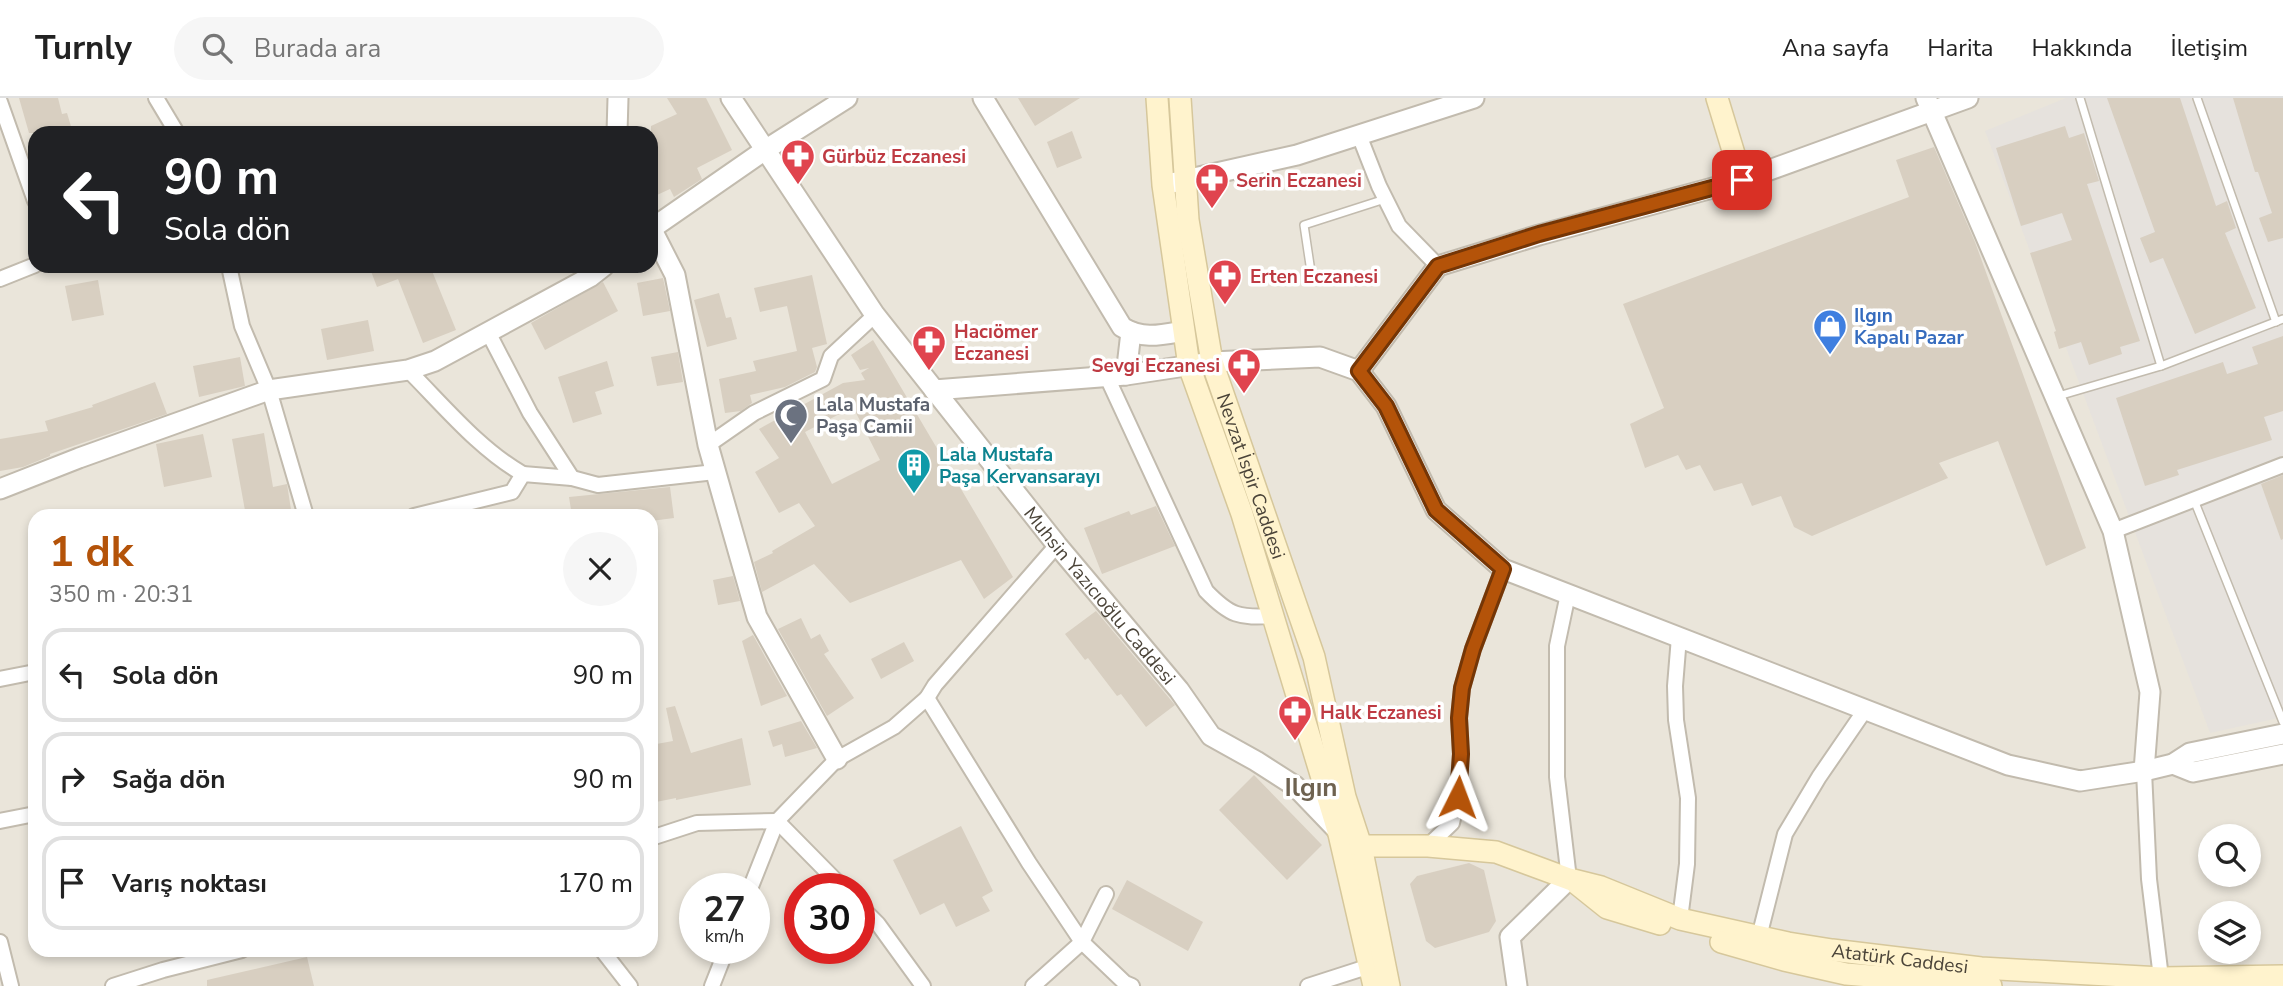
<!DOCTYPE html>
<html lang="tr">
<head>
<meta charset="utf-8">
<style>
  :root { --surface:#fff; --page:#f6f6f6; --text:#222; --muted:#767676; --line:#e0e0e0; --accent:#b45309 }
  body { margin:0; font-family:"Nunito Sans",sans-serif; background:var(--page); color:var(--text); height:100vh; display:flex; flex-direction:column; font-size:26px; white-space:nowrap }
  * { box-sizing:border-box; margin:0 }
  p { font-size:23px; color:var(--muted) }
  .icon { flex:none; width:38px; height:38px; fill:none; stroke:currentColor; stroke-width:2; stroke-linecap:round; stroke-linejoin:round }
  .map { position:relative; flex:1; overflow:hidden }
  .sheet { position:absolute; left:28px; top:411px; width:630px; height:448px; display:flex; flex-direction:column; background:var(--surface); border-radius:21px; box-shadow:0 4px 10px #0003 }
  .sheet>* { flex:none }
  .banner { position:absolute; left:28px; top:28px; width:630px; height:147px; border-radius:21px; box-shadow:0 4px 10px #0003; background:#202124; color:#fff; overflow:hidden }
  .tools { position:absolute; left:2198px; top:726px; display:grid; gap:14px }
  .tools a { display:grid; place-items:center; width:63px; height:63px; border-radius:50%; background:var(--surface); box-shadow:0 4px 10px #0003; font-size:35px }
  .speed { position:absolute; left:679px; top:775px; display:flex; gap:14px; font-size:35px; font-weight:700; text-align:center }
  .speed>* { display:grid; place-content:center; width:91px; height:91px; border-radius:50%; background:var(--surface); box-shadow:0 4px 10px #0003; line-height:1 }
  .speed small { font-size:18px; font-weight:400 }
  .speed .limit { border:10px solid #d22; background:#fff; color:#111 }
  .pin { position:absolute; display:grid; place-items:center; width:60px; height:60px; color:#fff; margin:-30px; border-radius:14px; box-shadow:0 4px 10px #0006 }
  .me { position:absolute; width:77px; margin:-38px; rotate:3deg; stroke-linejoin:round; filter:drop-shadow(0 0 5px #0008) }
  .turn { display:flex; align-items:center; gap:24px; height:147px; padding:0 21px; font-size:32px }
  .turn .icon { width:91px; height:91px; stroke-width:2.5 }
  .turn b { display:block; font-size:49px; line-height:60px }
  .round { display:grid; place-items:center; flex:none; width:74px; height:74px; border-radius:37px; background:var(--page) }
  .head { display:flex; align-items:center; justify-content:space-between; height:119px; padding:0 21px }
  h1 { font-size:42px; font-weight:700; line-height:52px; color:var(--accent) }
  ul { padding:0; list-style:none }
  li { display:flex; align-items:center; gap:21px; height:94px; margin:0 14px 10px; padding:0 7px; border:4px solid var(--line); border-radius:21px }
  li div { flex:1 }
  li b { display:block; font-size:26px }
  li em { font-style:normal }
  header { display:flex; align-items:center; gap:42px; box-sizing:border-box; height:98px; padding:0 35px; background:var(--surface); border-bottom:2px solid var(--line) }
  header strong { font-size:33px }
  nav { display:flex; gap:38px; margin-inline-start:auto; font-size:24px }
  .search { width:490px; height:63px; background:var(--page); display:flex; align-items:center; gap:18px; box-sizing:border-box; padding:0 24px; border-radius:38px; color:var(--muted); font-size:26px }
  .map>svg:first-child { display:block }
</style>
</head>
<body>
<header>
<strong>Turnly</strong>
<div class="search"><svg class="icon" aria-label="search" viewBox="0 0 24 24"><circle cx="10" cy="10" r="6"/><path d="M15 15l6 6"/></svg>Burada ara</div>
<nav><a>Ana sayfa</a><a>Harita</a><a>Hakkında</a><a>İletişim</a></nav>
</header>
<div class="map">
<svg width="2283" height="888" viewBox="0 0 2283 888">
  <rect width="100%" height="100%" fill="#f6f3ec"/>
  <path fill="#eae5da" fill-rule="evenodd" d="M0 0H2283V888H0ZM35 35H651V168H35ZM35 418H651V852H35ZM2210 738H2249V777H2210ZM695 791H754V850H695ZM800 791H859V850H800ZM2210 816H2249V854H2210Z"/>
  <polygon fill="#e6e2dd" points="2066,0 2283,0 2283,619 2210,635 1985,33"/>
  <g fill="#d8cfc1" fill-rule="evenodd">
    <polygon points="19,0 58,0 62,16 67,15 73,35 29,35"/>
    <polygon points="667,0 706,0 732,52 697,70 702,81 674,99 670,91 657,97 651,86 651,28 677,16"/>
    <polygon points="1018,0 1080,0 1035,28"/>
    <polygon points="2107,0 2180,0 2216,108 2227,103 2236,130 2225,135 2256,210 2195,236 2163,160 2150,165 2140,140 2155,134"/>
    <polygon points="2233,0 2283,0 2283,140 2268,144 2259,120 2272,115 2258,74 2255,74"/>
    <polygon points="2065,28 2069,40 2084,35 2099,83 2087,86 2140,243 2120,249 2122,256 2089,267 2081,244 2059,251 2054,234 2056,233 2030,155 2072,142 2062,115 2021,128 1996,50"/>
    <polygon points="1072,33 1082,60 1057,70 1047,44"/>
    <polygon points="1934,49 1975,144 2086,450 2046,468 1998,343 1939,365 1948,380 1812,438 1794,429 1781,398 1752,408 1742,385 1714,393 1700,367 1686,372 1678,357 1645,370 1630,326 1664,310 1623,206 1909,99 1896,62"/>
    <polygon points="369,168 430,168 456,232 423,245 398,181 377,189"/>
    <polygon points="812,177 827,246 812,250 817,269 815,274 785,289 750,297 752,305 741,313 725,315 719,281 756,273 753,263 797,253 787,208 760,214 754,190"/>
    <polygon points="663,180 670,213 643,218 637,185"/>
    <polygon points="98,182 104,217 72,223 65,188"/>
    <polygon points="603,184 618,213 545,252 531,225"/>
    <polygon points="719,195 726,220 731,219 737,241 707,249 694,202"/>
    <polygon points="368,222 374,253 327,262 321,231"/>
    <polygon points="2283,238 2283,313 2264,319 2272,342 2177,372 2179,377 2145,388 2116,300 2223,264 2227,276 2258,266 2252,249"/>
    <path d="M873 242 1013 479 984 501 961 462 850 505 814 466 762 494 754 464 773 455 772 453 815 428 799 405 779 415 755 374 779 360 759 331 843 285 865 282 861 275 869 270 860 272 851 257ZM853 309 880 362 832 386 805 334Z"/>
    <polygon points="678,254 683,284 657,288 651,259"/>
    <polygon points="240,259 245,288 199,299 193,268"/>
    <polygon points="607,263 614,288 595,294 602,316 573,325 558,279"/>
    <polygon points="155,284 167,316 50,356 50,358 23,369 0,373 0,341 48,333 45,323 93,309 92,307"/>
    <polygon points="264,335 273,389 287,386 292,418 246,418 232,341"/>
    <polygon points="203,336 212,379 164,389 156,346"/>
    <polygon points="2283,377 2283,441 2281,442 2261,386"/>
    <polygon points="670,389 674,420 651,423 651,418 572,418 569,399"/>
    <polygon points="1156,408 1175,448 1102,476 1084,430 1129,413 1131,417"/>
    <polygon points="733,478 740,503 718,507 713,482"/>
    <polygon points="1096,513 1175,607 1146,629 1121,596 1117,598 1088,560 1085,562 1065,536"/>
    <polygon points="801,520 811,541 820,536 829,553 824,556 854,600 827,618 778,531"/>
    <polygon points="753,537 787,598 761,608 742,543"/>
    <polygon points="904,544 914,563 881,581 871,561"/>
    <polygon points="675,608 691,655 742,640 751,687 676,702 676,700 651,705 651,647 673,643 666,610"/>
    <polygon points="801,623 817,650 785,659 782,646 773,649 768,633"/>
    <polygon points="1254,677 1322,747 1287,782 1219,712"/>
    <polygon points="961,728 993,793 982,799 990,813 956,829 944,805 920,817 893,762"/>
    <polygon points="1469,765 1484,772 1496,823 1489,834 1435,850 1426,843 1410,786 1417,778"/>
    <polygon points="1127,782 1203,824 1188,853 1112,811"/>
    <polygon points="307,859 314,888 207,888 207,882"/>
  </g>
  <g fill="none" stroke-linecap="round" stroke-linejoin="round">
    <g stroke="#c2bbae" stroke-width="10">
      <g id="service">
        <polyline points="2080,0 2161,268"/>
        <polyline points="2197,0 2276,224"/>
        <polyline points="1310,167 1304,127 1385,101"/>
        <polyline points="2055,299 2161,268 2283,221"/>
        <polyline points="2194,402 2283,624"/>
      </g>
    </g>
    <g stroke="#c2bbae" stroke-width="18">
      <g id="minor">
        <polyline points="156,0 177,35"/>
        <polyline points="0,4 35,103"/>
        <polyline points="1359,37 1379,88 1399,128 1438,168"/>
        <polyline points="229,168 242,228 269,292 306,418"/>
        <polyline points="0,181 35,167"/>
        <polyline points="488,234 530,315 572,380"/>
        <path d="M408 272C443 307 480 352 523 376"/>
        <path d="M1107 279 1206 493C1230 518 1239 520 1273 518"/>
        <polyline points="708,347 754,315 823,281 831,258 875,217"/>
        <polyline points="414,418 512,394 523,376 572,380 598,387 715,374"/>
        <polyline points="2113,433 2283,367"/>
        <polyline points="1568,496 1557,548 1557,679 1569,781"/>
        <polyline points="1679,539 1675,588 1676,622 1688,700 1687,766 1680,821"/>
        <polyline points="0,581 35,574"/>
        <polyline points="927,600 1029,765 1082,844 1125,885 1132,888"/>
        <polyline points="2144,673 2149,781 2162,888"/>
        <polyline points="0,723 35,716"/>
        <polyline points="651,740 697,725 777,723 844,791"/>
        <polyline points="1428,748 1452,725 1458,699 1461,656 1459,620 1462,590 1473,551 1503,471"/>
        <polyline points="750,791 777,723 837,661 894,629 927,600 935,587 1057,447"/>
        <polyline points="859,807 878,826 923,888"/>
        <polyline points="1759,839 1785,736 1819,679 1865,612"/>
        <polyline points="0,844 11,888"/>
        <polyline points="602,852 630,888"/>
        <polyline points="113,888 163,872 242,852"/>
        <polyline points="712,888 727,850"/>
        <polyline points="1033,888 1082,844 1106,796"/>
        <polyline points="1308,888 1370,868"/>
      </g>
    </g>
    <g stroke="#c2bbae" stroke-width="23">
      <g id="tertiary">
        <path id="s1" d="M731 0 875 217 1057 447 1179 592 1211 638 1256 663 1295 688 1342 737"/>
        <path d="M983 0 1122 229C1143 242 1161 237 1184 233"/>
        <polyline points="1926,0 2113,433 2150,594 2144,673"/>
        <polyline points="617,35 618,0"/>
        <polyline points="1163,87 1297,57 1474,0"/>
        <polyline points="651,130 675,177 708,347 757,519 837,661"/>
        <polyline points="651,131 765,52 847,0"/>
        <polyline points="1359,273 1438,168 1539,137 1742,82 1968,0"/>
        <polyline points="1126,277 1131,234"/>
        <polyline points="934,292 1126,277 1212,264 1320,259 1359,273 1386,308 1436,412 1503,471 2008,667 2080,683 2144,673 2173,666 2190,655 2283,636"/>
        <polyline points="0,391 79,360 269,292 408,272 435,263 590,179 604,168"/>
        <polyline points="2173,666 2193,674 2283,656"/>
        <polyline points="1517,888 1510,839 1569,781"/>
      </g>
    </g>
    <g stroke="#d6c79b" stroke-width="24">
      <g id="secondary">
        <polyline points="1157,0 1163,87 1189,268 1242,416 1339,736 1374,888"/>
        <path id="s2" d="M1180 0 1188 122 1212 264 1314 559 1345 699 1361 748 1389 888"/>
        <polyline points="1717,0 1742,82"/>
        <path id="s3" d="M1361 748H1428L1496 754 1569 781 1601 789 1680 821 1788 845 1832 852 1981 870 2161 880 2283 878"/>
        <polyline points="1577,786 1607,810 1660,826"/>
        <polyline points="1721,844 1784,862 1846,876 1991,888"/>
      </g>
    </g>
    <use href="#service" stroke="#fff" stroke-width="7"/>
    <use href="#minor" stroke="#fff" stroke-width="14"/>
    <use href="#tertiary" stroke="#fff" stroke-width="19"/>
    <use href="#secondary" stroke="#fff3cd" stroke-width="21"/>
  </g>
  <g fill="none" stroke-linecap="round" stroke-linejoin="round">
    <g stroke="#753606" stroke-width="18">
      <polyline id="route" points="1458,699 1461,656 1459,620 1462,590 1473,551 1503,471 1436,412 1386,308 1359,273 1438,168 1539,136 1742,82"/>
    </g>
    <use href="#route" stroke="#b45309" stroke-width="12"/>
  </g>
  <defs>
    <g id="pharmacy-pin" transform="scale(1.75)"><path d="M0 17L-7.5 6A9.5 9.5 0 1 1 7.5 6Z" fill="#e0444e" stroke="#fff"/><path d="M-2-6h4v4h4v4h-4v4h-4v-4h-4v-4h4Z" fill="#fff"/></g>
    <g id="shop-pin" transform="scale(1.75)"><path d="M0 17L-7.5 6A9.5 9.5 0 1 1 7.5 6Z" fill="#3f7fe0" stroke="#fff"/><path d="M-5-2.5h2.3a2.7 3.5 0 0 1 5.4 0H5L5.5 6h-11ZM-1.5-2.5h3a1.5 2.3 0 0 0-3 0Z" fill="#fff"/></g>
    <g id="mosque-pin" transform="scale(1.75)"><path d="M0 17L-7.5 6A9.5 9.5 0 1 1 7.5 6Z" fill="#6b7280" stroke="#fff"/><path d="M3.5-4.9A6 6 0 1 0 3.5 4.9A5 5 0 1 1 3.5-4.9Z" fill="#fff"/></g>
    <g id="building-pin" transform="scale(1.75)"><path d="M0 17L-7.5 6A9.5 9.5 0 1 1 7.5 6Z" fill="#0f9aa8" stroke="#fff"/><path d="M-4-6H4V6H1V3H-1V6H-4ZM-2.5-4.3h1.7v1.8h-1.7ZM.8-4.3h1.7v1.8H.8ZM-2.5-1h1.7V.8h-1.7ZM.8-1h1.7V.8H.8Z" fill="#fff"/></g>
  </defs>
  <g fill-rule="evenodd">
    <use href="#pharmacy-pin" x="798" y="58"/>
    <use href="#pharmacy-pin" x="1212" y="82"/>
    <use href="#pharmacy-pin" x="1225" y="178"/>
    <use href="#shop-pin" x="1830" y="228"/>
    <use href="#pharmacy-pin" x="929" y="244"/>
    <use href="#pharmacy-pin" x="1244" y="267"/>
    <use href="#mosque-pin" x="791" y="317"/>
    <use href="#building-pin" x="914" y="367"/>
    <use href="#pharmacy-pin" x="1295" y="614"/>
  </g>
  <g text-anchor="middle" stroke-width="7" stroke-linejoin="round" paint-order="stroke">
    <g font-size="19" font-weight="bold" fill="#be3a42" stroke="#fff" text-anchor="start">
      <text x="822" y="65">Gürbüz Eczanesi</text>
      <text x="1236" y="89">Serin Eczanesi</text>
      <text x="1250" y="185">Erten Eczanesi</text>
      <text x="954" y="240">Hacıömer<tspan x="954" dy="22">Eczanesi</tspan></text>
      <text x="1220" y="274" text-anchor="end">Sevgi Eczanesi</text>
      <text x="1320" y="621">Halk Eczanesi</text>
    </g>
    <g font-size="19" font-weight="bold" fill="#366cbe" stroke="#fff" text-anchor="start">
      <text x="1854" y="224">Ilgın<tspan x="1854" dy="22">Kapalı Pazar</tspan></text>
    </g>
    <g font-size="19" font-weight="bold" fill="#5b616d" stroke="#fff" text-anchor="start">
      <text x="816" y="313">Lala Mustafa<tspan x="816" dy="22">Paşa Camii</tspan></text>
    </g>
    <g font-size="19" font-weight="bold" fill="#0d838f" stroke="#fff" text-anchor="start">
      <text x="939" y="363">Lala Mustafa<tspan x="939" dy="22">Paşa Kervansarayı</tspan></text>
    </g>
    <g font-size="19" fill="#4b4439" stroke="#fff">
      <text dy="7" stroke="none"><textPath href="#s2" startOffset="387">Nevzat İspir Caddesi</textPath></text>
      <text dy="7" stroke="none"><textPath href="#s1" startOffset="620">Muhsin Yazıcıoğlu Caddesi</textPath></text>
      <text dy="7" stroke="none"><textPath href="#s3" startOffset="555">Atatürk Caddesi</textPath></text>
    </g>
    <g font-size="26" font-weight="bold" fill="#6e6250" stroke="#fff">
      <text x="1311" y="698">Ilgın</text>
    </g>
  </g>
</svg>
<div class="tools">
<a><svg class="icon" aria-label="search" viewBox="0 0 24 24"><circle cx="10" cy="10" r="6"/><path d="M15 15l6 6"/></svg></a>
<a><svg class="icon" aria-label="layers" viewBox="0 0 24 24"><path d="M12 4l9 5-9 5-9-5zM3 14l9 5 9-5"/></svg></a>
</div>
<div class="speed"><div>27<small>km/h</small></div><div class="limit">30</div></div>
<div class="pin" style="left:1742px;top:82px;background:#d93025"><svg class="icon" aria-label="arrive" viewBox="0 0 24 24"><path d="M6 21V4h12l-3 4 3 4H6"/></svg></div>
<svg class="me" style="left:1458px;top:699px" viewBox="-20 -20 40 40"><path d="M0-17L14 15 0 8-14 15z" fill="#b45309" stroke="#fff" stroke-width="4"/></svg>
<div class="banner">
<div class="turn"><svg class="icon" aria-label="left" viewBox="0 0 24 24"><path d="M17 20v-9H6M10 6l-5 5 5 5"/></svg><div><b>90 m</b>Sola dön</div></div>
</div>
<section class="sheet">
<div class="head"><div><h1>1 dk</h1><p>350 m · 20:31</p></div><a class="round"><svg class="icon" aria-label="close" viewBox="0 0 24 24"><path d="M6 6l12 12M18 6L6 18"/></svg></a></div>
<ul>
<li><svg class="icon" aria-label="left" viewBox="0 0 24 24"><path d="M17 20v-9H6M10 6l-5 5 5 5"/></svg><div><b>Sola dön</b></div><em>90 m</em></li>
<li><svg class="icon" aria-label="right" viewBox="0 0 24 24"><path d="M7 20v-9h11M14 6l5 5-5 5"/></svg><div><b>Sağa dön</b></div><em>90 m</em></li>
<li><svg class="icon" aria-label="arrive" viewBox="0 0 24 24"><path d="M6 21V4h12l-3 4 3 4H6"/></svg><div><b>Varış noktası</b></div><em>170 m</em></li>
</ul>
</section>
</div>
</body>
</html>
